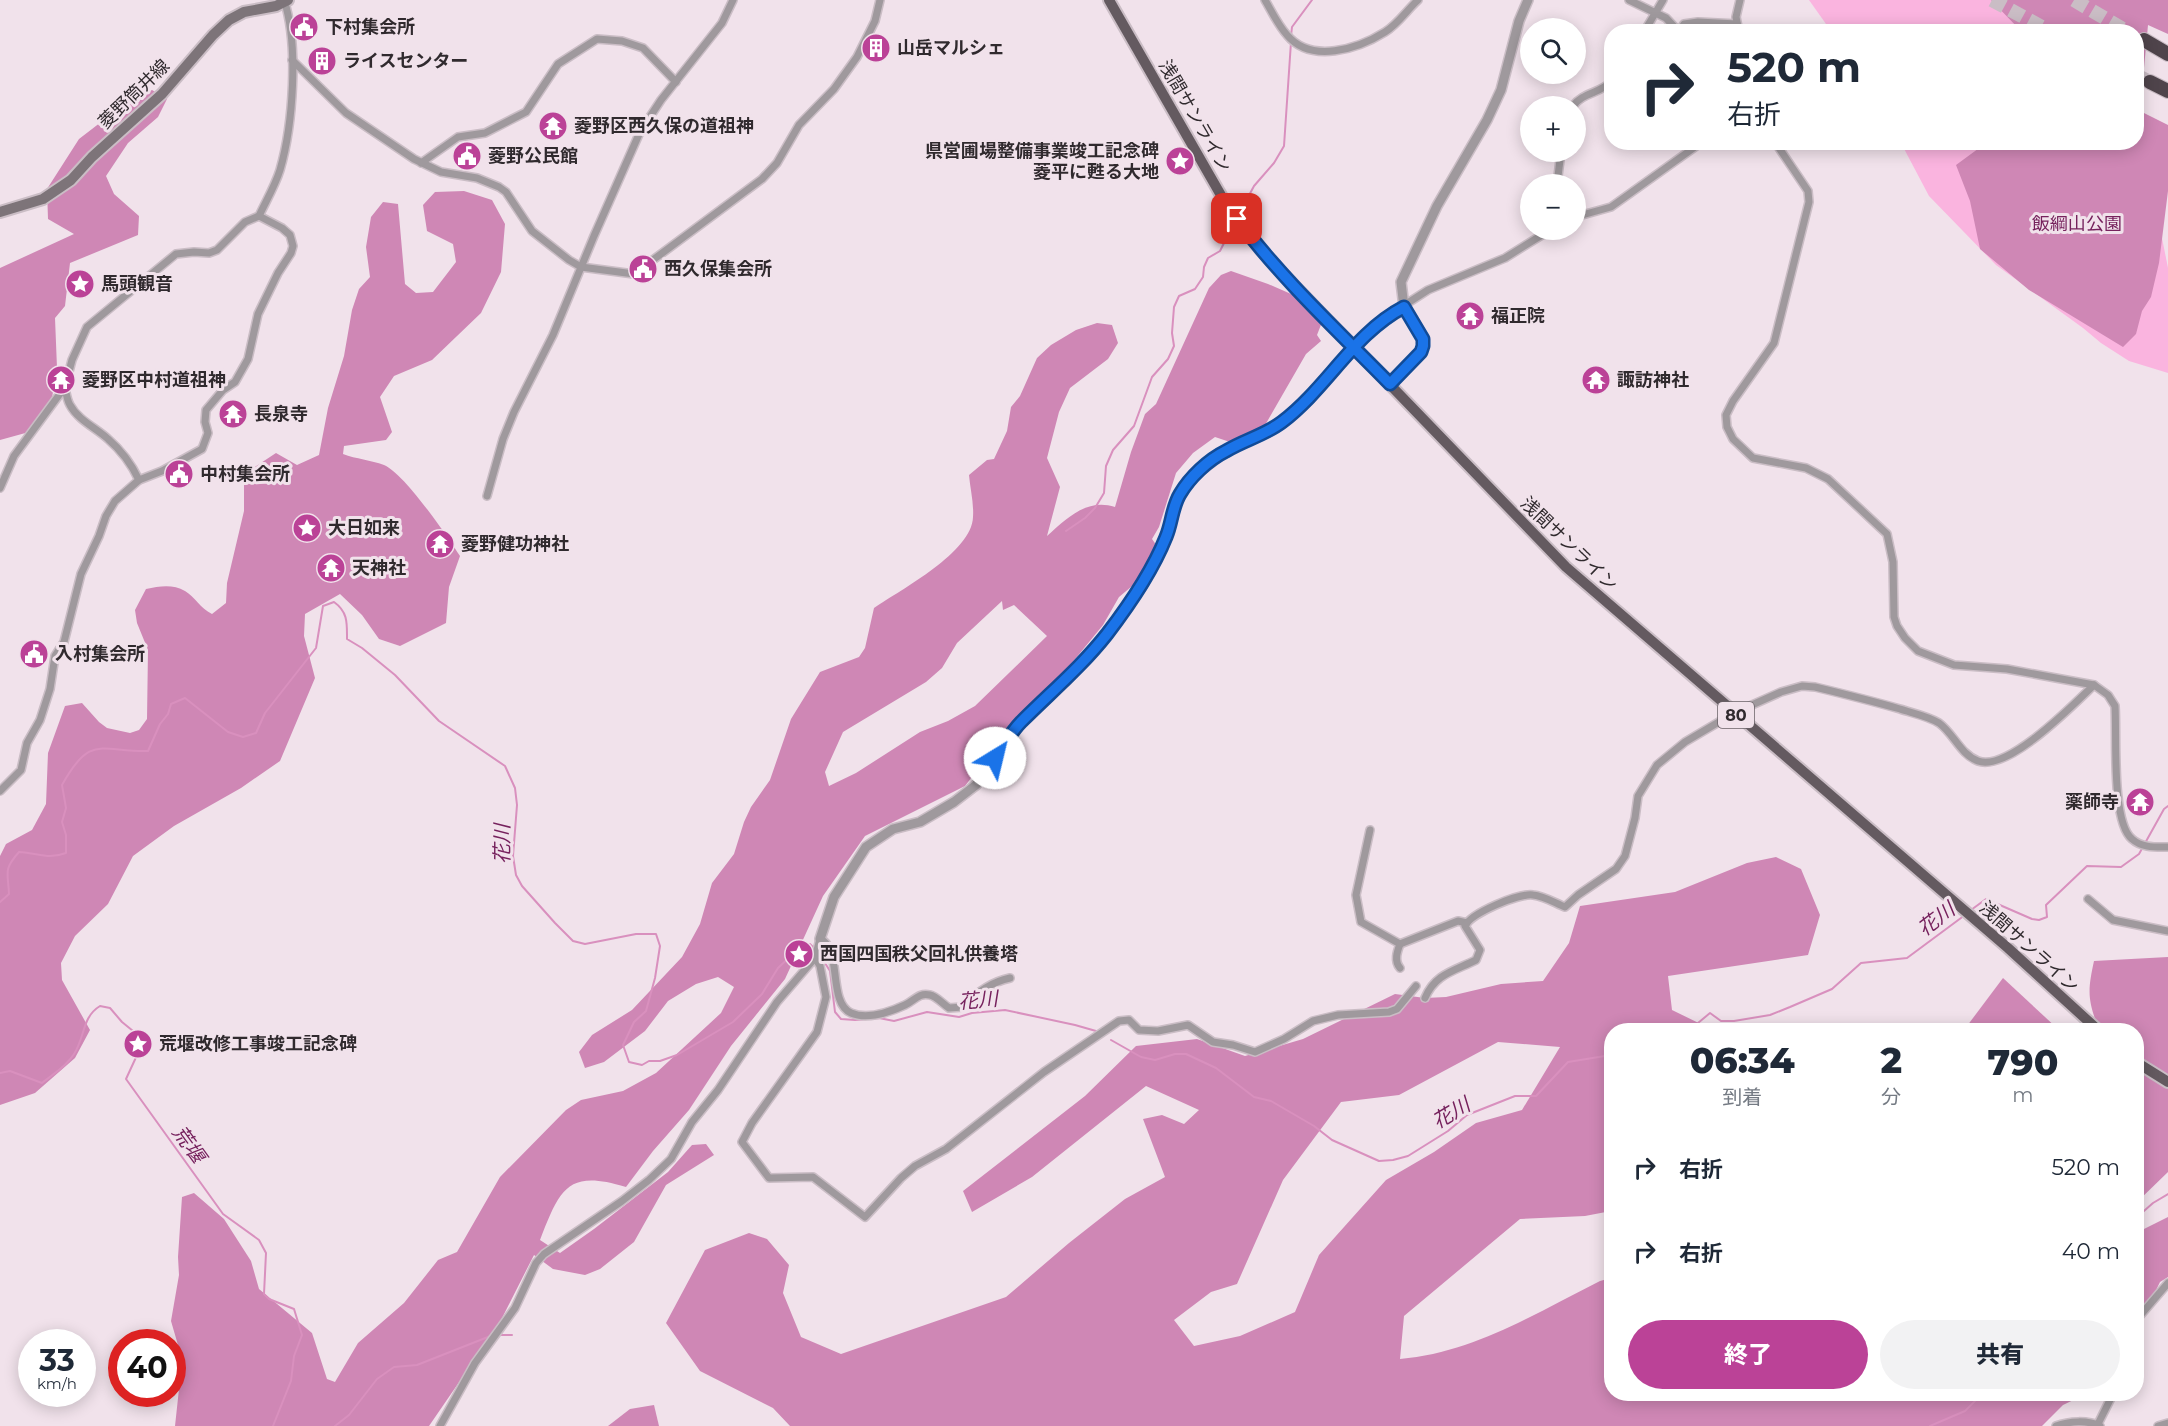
<!DOCTYPE html>
<html lang="ja">
<head>
<meta charset="utf-8">
<style>
  :root { --surface:#fff; --page:#f2f2f3; --text:#1f2937; --muted:#747a83; --accent:#bb4297 }
  body { margin:0; font-family:Montserrat,"Noto Sans JP",sans-serif; background:var(--page); color:var(--text); height:100vh; display:flex; flex-direction:column; font-size:22px; white-space:nowrap }
  * { box-sizing:border-box; margin:0 }
  p { font-size:20px; color:var(--muted) }
  .icon { flex:none; width:33px; height:33px; fill:none; stroke:currentColor; stroke-width:2; stroke-linecap:round; stroke-linejoin:round }
  .map { position:relative; flex:1; overflow:hidden }
  .drawer { position:absolute; left:1604px; top:1023px; width:540px; height:378px; display:flex; flex-direction:column; background:var(--surface); border-radius:24px; box-shadow:0 3px 15px #0003 }
  .drawer>* { flex:none }
  .hud { position:absolute; left:1604px; top:24px; width:540px; height:126px; border-radius:24px; box-shadow:0 3px 15px #0003; background:#fff; color:var(--text); overflow:hidden }
  .controls { position:absolute; left:1520px; top:18px; display:grid; gap:12px }
  .controls a { display:grid; place-items:center; width:66px; height:66px; border-radius:50%; background:var(--surface); box-shadow:0 3px 15px #0003; font-size:30px }
  .speed { position:absolute; left:18px; top:1329px; display:flex; gap:12px; font-size:30px; font-weight:700; text-align:center }
  .speed>* { display:grid; place-content:center; width:78px; height:78px; border-radius:50%; background:var(--surface); box-shadow:0 3px 15px #0003; line-height:1 }
  .speed small { font-size:15px; font-weight:400 }
  .speed .limit { border:9px solid #d22; background:#fff; color:#111 }
  .pin { position:absolute; display:grid; place-items:center; width:51px; height:51px; color:#fff; margin:-26px; border-radius:12px; box-shadow:0 3px 9px #0006 }
  .me { position:absolute; width:66px; margin:-33px; rotate:36deg; stroke-linejoin:round; filter:drop-shadow(0 0 4px #0008) }
  .turn { display:flex; align-items:center; gap:21px; height:126px; padding:0 24px; font-size:27px }
  .turn .icon { width:78px; height:78px; stroke-width:2.5 }
  .turn b { display:block; font-size:42px; line-height:51px }
  .eta { display:flex; justify-content:space-evenly; align-items:center; height:102px; text-align:center }
  .eta b { font-size:36px; font-weight:800; line-height:42px }
  .cta { display:flex; gap:12px; margin-top:auto; padding:12px 24px }
  .cta a { flex:1; height:69px; border-radius:36px; background:var(--accent); color:#fff; font-size:24px; font-weight:800; line-height:69px; text-align:center }
  .cta a+a { background:var(--page); color:var(--text) }
  ul { padding:0; list-style:none }
  li { display:flex; align-items:center; gap:18px; height:84px; padding:0 24px }
  li div { flex:1 }
  li b { display:block; font-size:22px }
  li em { font-style:normal }
  .map>svg:first-child { display:block }
</style>
</head>
<body>
<div class="map">
<svg width="2168" height="1426" viewBox="0 0 2168 1426">
  <rect width="100%" height="100%" fill="#f1e2eb"/>
  <g fill="#fab4df">
    <polygon points="1809,0 2107,0 2110,31 1831,31"/>
    <polygon points="2136,142 2159,223 2168,268 2168,373 2129,361 2101,343 2083,328 1996,265 1929,196 1901,143"/>
  </g>
  <g fill="#cf87b5" fill-rule="evenodd">
    <polygon points="1991,0 2168,0 2168,34 2148,25 2140,111 2168,125 2168,191 2159,263 2151,297 2142,311 2136,334 2123,347 2029,290 1980,249 1970,201 1956,165 1986,143 2136,142 2136,32 2021,31"/>
    <polygon points="152,90 167,99 158,117 128,143 106,176 114,194 139,216 138,235 70,263 65,306 55,318 57,368 50,410 29,432 0,440 0,268 74,234 48,219 47,189 79,139 118,109"/>
    <path d="M464 191 492 200 505 224 501 272 481 313 432 360 394 376 380 397 392 432 386 440 344 446 343 454C356 459 371 460 384 465 405 474 447 536 460 556L449 587 446 623 400 646 379 639 362 615 340 594 305 614 304 636 315 678 280 761 241 788 174 826 133 856 108 904 75 936 61 963 62 980 90 1030 75 1058 35 1093 0 1105V856L6 844 32 830 46 804 48 753 65 706 82 703 99 722 107 728 130 733 139 730 147 719 148 650 137 623 135 610 146 589C160 586 173 584 185 591 195 597 200 608 212 614L226 603 227 583 244 511V474L276 453 297 465 319 455 328 408 344 356 352 310 359 289 370 277 366 247 371 217 383 202 398 204 405 284 416 293 433 292 456 262 453 244 427 231 423 205 435 192Z"/>
    <path d="M1231 271 1268 284 1307 301 1324 317 1317 335 1321 341 1306 354 1264 427 1251 443 1239 445 1215 437 1193 453 1176 473 1159 527 1152 539 1159 549 1150 571 1119 597 1103 625 1062 675 997 744 965 786 865 836 823 896 785 979 731 1046 689 1110 653 1151 626 1187C567 1169 560 1189 540 1240L560 1253 594 1229 668 1172 692 1145 706 1144 714 1155 666 1185 634 1242 600 1269 585 1275 553 1269 534 1255 499 1324 429 1426H175L179 1389 180 1352 171 1321 179 1275 178 1257 182 1197 194 1193 224 1219 251 1261 259 1289 312 1333 327 1379 335 1382 358 1343 404 1303 438 1260 457 1252 500 1177 566 1110 581 1100 623 1091 656 1073 721 1013 734 987 718 977 696 984 668 1001 645 1031 604 1062 585 1068 579 1052 592 1035 632 1010 682 957 700 924 712 883 734 854 744 822 751 807 770 780 791 719 820 672 859 657 865 648 874 608C902 589 972 552 973 517 974 503 970 488 969 475L987 460 994 459 1007 431 1011 407 1020 396 1037 358 1051 345 1076 330 1097 323 1112 325 1118 343 1108 359 1070 388 1059 412 1047 458 1060 487 1047 536C1067 518 1087 498 1115 507L1131 452 1145 414 1156 404 1209 288 1221 275ZM1002 601 1003 610 1014 605 1047 636 975 706 948 721 920 732 856 773 829 786 825 772 843 732 926 682 942 668 957 643Z"/>
    <path d="M1776 857 1801 869 1820 915 1808 955 1668 976 1672 1010 1713 1030H1611V1211L1585 1216 1520 1219 1404 1316 1400 1359C1473 1353 1536 1313 1600 1281L1611 1278V1394H2086L2063 1405 2042 1426H790L773 1408 700 1371 666 1323 705 1250 749 1233 767 1239 789 1265 783 1293 801 1337 841 1354 1006 1297 1069 1243 1125 1199 1165 1177 1143 1119 1162 1115 1184 1124 1199 1110 1146 1086 1032 1177 972 1212 963 1191 1085 1096 1136 1046 1197 1039 1245 1056 1303 1039 1395 994 1425 998 1446 997 1501 984 1543 981 1569 943 1580 906 1675 892 1747 863ZM1498 1042 1560 1047 1522 1110 1476 1123 1434 1152 1386 1180 1319 1255 1295 1312 1240 1336 1194 1346 1174 1320 1211 1292 1237 1284 1283 1180 1341 1102 1399 1095Z"/>
    <path d="M2168 957V1172L2136 1203V1030H2099C2088 1000 2087 993 2094 961Z"/>
    <polygon points="2003,978 2059,1030 1964,1030"/>
    <polygon points="2168,1217 2168,1277 2160,1282 2136,1331 2136,1233"/>
    <polygon points="654,1405 659,1426 608,1426 630,1409"/>
  </g>
  <g fill="none" stroke-linecap="round" stroke-linejoin="round">
    <g stroke="#d990be" stroke-width="2">
      <polyline points="1291,36 1292,27 1312,0"/>
      <polyline points="1239,214 1254,186 1274,163 1284,146 1291,42"/>
      <polyline points="1066,531 1085,518 1095,508 1104,493 1106,466 1113,450 1134,426 1152,377 1168,359 1174,346 1172,333 1174,307 1179,296 1195,289 1203,277 1204,267 1208,258 1220,251 1235,221"/>
      <path d="M0 902 9 894C8 872 3 870 19 852 39 853 47 860 66 853V835L62 822 66 808 62 785C91 733 100 752 148 751L160 724 168 714 171 704 185 698 228 732 243 737 256 733 265 713 316 648 323 606 334 602C348 612 347 623 347 639L362 648 395 675 439 721 505 766 515 788 517 805 513 856 516 875 522 886 555 923 573 941 585 944 636 934H656L660 946 655 978 646 1011 634 1022 623 1045 629 1062 642 1065 649 1061H660L677 1055 733 1022 762 994 778 968 795 952 810 944 814 948"/>
      <polyline points="1971,910 1986,899 2032,919 2039,920 2047,917 2046,905 2087,866 2121,867 2139,854 2164,809 2168,806"/>
      <polyline points="818,952 830,971 835,1012 841,1019 855,1020 879,1018 894,1021 927,1012 959,1017 972,1013 1005,1010 1075,1025 1096,1031"/>
      <polyline points="1679,1030 1692,1028 1710,1013 1721,1021 1734,1021 1770,1015 1790,1007 1832,989 1861,963 1907,958 1965,915"/>
      <polyline points="1111,1040 1141,1057 1155,1060 1175,1054 1186,1054 1216,1068 1254,1097 1271,1101 1314,1126 1332,1140 1379,1161 1393,1160 1408,1156 1448,1131 1467,1115 1515,1096 1536,1096 1568,1062 1611,1055"/>
      <path d="M0 1073 10 1071 42 1083C53 1074 66 1067 74 1054 85 1037 82 1017 100 1006L110 1008 122 1022 144 1040 126 1079 223 1214 259 1240 266 1253 264 1294 269 1299 294 1309 302 1335 294 1356 291 1381 273 1426"/>
      <polyline points="2136,1218 2153,1203 2168,1194"/>
      <polyline points="498,1335 512,1335"/>
      <polyline points="335,1426 349,1415 377,1379 394,1367 417,1365 493,1335"/>
      <polyline points="1930,1426 1965,1411 1977,1399 1988,1394"/>
    </g>
    <g stroke="#cabdc5" stroke-width="14" stroke-dasharray="14 7" stroke-linecap="butt">
      <polyline points="1992,0 2051,32"/>
      <polyline points="2074,0 2128,32"/>
      <polyline points="2136,75 2150,82"/>
    </g>
    <g stroke="#cabdc5" stroke-width="10">
      <g id="minor">
        <path d="M1265 0C1272 12 1278 25 1287 35 1311 64 1358 49 1385 32 1398 24 1407 10 1418 0"/>
        <polyline points="1629,0 1666,18 1679,32 1684,24 1698,22 1737,24"/>
        <polyline points="1644,32 1663,0"/>
        <polyline points="1739,32 1736,17 1740,0"/>
        <polyline points="292,60 346,113 414,159 441,172 477,178 499,187 506,192 532,231 569,260 581,267 634,274 762,179 777,163 799,125 834,89 857,57 875,21 880,0"/>
        <path d="M1573 106C1582 93 1600 93 1611 82"/>
        <path d="M1775 142 1808 191 1809 202 1774 343 1733 401 1726 415 1727 427 1733 439 1753 458 1806 468 1828 479 1887 534 1893 562 1894 617 1897 626 1905 638 1918 651 1954 665 2007 669 2094 685 2108 695 2115 706C2117 734 2111 822 2132 839 2142 848 2155 847 2168 847"/>
        <polyline points="421,163 458,137 485,133 526,112 558,64 597,39 622,41 643,48 676,82"/>
        <polyline points="1557,184 1561,152"/>
        <polyline points="1575,217 1611,207 1702,142"/>
        <polyline points="1362,340 1389,315 1428,290 1505,258 1550,230"/>
        <path d="M65 387C66 393 67 400 70 405 78 420 96 428 108 439 122 451 131 463 139 480"/>
        <path d="M0 488 14 456 65 387 72 360 87 327 176 254 194 252 209 253 217 250 245 222 259 216C266 201 275 186 280 170 293 125 299 45 284 0"/>
        <polyline points="487,496 503,439 514,412 553,335 594,236 640,132 661,100 722,23 733,0"/>
        <polyline points="0,791 21,770 27,743 40,720 50,689 55,656 64,642 81,574 99,536 106,516 115,501 139,480 162,471 202,449 208,433 205,422 206,410 223,390 235,382 248,359 258,314 278,273 291,253 293,246 290,235 282,228 259,216"/>
        <path d="M1370 830 1356 895 1361 922 1400 944C1397 952 1394 961 1400 968"/>
        <polyline points="2088,899 2113,920 2168,931"/>
        <polyline points="1400,944 1458,921 1467,923"/>
        <polyline points="815,958 820,966 826,997 817,1032 752,1123 742,1142 769,1178 813,1177 865,1217 901,1178 915,1166 946,1149 1044,1072 1119,1021 1129,1020 1139,1030 1158,1031 1188,1025 1213,1042 1233,1045 1255,1052 1284,1039 1313,1021 1338,1015 1389,1012 1397,1009 1416,986"/>
        <path d="M1425 998C1435 974 1454 971 1476 960L1480 950 1465 926C1471 913 1519 893 1533 895 1544 896 1555 903 1565 907L1578 895 1616 869 1625 856 1635 818 1638 796 1657 765 1685 742 1734 713 1781 692 1802 686 1815 687C1844 694 1872 701 1900 709 1912 713 1928 716 1939 723 1954 734 1960 754 1978 761 2008 772 2073 705 2094 685"/>
        <polyline points="2136,1325 2138,1318 2168,1283"/>
        <polyline points="2098,1424 2113,1394"/>
        <path d="M440 1426 475 1363 515 1308 536 1263 544 1254 622 1201 649 1180 671 1159 692 1122 718 1090 777 1002 815 958 820 939C843 948 827 1002 851 1013 867 1020 890 1012 905 1005 914 1001 919 992 930 995 936 996 943 1004 949 1008L963 1007C976 993 991 982 1010 978"/>
        <path d="M2056 1426C2069 1421 2088 1420 2100 1426"/>
        <polyline points="2158,1426 2168,1423"/>
      </g>
    </g>
    <g stroke="#cabdc5" stroke-width="12">
      <g id="tertiary">
        <polyline points="1390,384 1421,352 1423,339 1404,307 1401,282 1437,206 1487,120 1501,90 1519,21 1528,0"/>
        <polyline points="820,939 834,897 866,847 893,829 920,822 954,802 976,785 1021,722 1067,680 1107,634 1141,588 1167,536 1179,495 1191,478 1226,451 1270,431 1284,420 1309,400 1347,355"/>
      </g>
    </g>
    <g stroke="#cabdc5" stroke-width="14">
      <polyline id="secondary" points="0,212 43,199 71,180 92,157 162,94 213,35 229,20 244,12 276,6 288,0"/>
    </g>
    <g stroke="#cabdc5" stroke-width="14">
      <g id="primary">
        <polyline points="1109,0 1226,204 1260,249 1287,278 1566,567 2008,948 2098,1030"/>
        <polyline points="2136,1062 2168,1082"/>
      </g>
    </g>
    <g stroke="#cabdc5" stroke-width="16">
      <g id="motorway">
        <polyline points="2144,40 2168,54"/>
        <polyline points="2150,82 2168,91"/>
      </g>
    </g>
    <use href="#minor" stroke="#9f999d" stroke-width="7"/>
    <use href="#tertiary" stroke="#9f999d" stroke-width="9"/>
    <use href="#secondary" stroke="#7d7479" stroke-width="10"/>
    <use href="#primary" stroke="#645a60" stroke-width="10"/>
    <use href="#motorway" stroke="#4f444b" stroke-width="14"/>
    <g stroke="#cabdc5" stroke-width="10" stroke-linecap="butt">
      <polyline id="minor-bridge" points="1347,355 1362,340"/>
    </g>
    <use href="#minor-bridge" stroke="#9f999d" stroke-width="7"/>
  </g>
  <g fill="none" stroke-linecap="round" stroke-linejoin="round">
    <g stroke="#114b97" stroke-width="15">
      <path id="route" d="M995 758C1003 747 1011 732 1021 722 1051 692 1081 667 1107 634 1130 604 1152 572 1166 537 1172 523 1172 507 1180 494 1190 477 1208 460 1226 451 1244 440 1265 435 1282 422 1327 388 1354 333 1404 307L1423 339V346L1421 352 1390 384C1338 331 1282 279 1237 219"/>
    </g>
    <use href="#route" stroke="#1a73e8" stroke-width="10"/>
  </g>
  <defs>
    <g id="civic-disc" transform="scale(1.5)"><circle r="9.5" fill="#bb4297" stroke="#f1e2eb"/><path d="M-.6-6.5H3V-4.5H.6V-3L4-1V1h2V6H-6V1h2V-1L-.6-3ZM-1.2 2.5V6h2.4V2.5Z" fill="#fff"/></g>
    <g id="building-disc" transform="scale(1.5)"><circle r="9.5" fill="#bb4297" stroke="#f1e2eb"/><path d="M-4-6H4V6H1V3H-1V6H-4ZM-2.5-4.3h1.7v1.8h-1.7ZM.8-4.3h1.7v1.8H.8ZM-2.5-1h1.7V.8h-1.7ZM.8-1h1.7V.8H.8Z" fill="#fff"/></g>
    <g id="temple-disc" transform="scale(1.5)"><circle r="9.5" fill="#bb4297" stroke="#f1e2eb"/><path d="M0-6L5-2H3V0L6.5 2.5H4V6H1.5V3h-3V6H-4V2.5H-6.5L-3 0V-2H-5Z" fill="#fff"/></g>
    <g id="sight-disc" transform="scale(1.5)"><circle r="9.5" fill="#bb4297" stroke="#f1e2eb"/><path d="M0-6L1.8-2.2L6-1.7L2.9 1.2L3.7 5.4L0 3.3L-3.7 5.4L-2.9 1.2L-6-1.7L-1.8-2.2Z" fill="#fff"/></g>
  </defs>
  <g fill-rule="evenodd">
    <use href="#civic-disc" x="304" y="27"/>
    <use href="#building-disc" x="876" y="48"/>
    <use href="#building-disc" x="322" y="61"/>
    <use href="#temple-disc" x="553" y="126"/>
    <use href="#civic-disc" x="467" y="156"/>
    <use href="#sight-disc" x="1180" y="161"/>
    <use href="#civic-disc" x="643" y="269"/>
    <use href="#sight-disc" x="80" y="284"/>
    <use href="#temple-disc" x="1470" y="316"/>
    <use href="#temple-disc" x="61" y="380"/>
    <use href="#temple-disc" x="1596" y="380"/>
    <use href="#temple-disc" x="233" y="414"/>
    <use href="#civic-disc" x="179" y="474"/>
    <use href="#sight-disc" x="307" y="528"/>
    <use href="#temple-disc" x="440" y="544"/>
    <use href="#temple-disc" x="331" y="568"/>
    <use href="#civic-disc" x="34" y="654"/>
    <use href="#temple-disc" x="2140" y="802"/>
    <use href="#sight-disc" x="799" y="954"/>
    <use href="#sight-disc" x="138" y="1044"/>
  </g>
  <g text-anchor="middle" stroke-width="6" stroke-linejoin="round" paint-order="stroke">
    <rect fill="#f1e2eb" stroke="#6a6167" stroke-width="1.5" x="1718" y="702" width="36" height="26" rx="4.5"/>
    <g font-size="16" font-weight="bold" fill="#302a2e">
      <text x="1736" y="721">80</text>
    </g>
    <g font-size="18" font-weight="bold" fill="#302a2e" stroke="#f1e2eb" text-anchor="start">
      <text x="325" y="33">下村集会所</text>
      <text x="897" y="54">山岳マルシェ</text>
      <text x="343" y="67">ライスセンター</text>
      <text x="574" y="132">菱野区西久保の道祖神</text>
      <text x="1159" y="157" text-anchor="end">県営圃場整備事業竣工記念碑<tspan x="1159" dy="21">菱平に甦る大地</tspan></text>
      <text x="488" y="162">菱野公民館</text>
      <text x="664" y="275">西久保集会所</text>
      <text x="101" y="290">馬頭観音</text>
      <text x="1491" y="322">福正院</text>
      <text x="82" y="386">菱野区中村道祖神</text>
      <text x="1617" y="386">諏訪神社</text>
      <text x="254" y="420">長泉寺</text>
      <text x="200" y="480">中村集会所</text>
      <text x="328" y="534">大日如来</text>
      <text x="461" y="550">菱野健功神社</text>
      <text x="352" y="574">天神社</text>
      <text x="55" y="660">入村集会所</text>
      <text x="2119" y="808" text-anchor="end">薬師寺</text>
      <text x="820" y="960">西国四国秩父回礼供養塔</text>
      <text x="159" y="1050">荒堰改修工事竣工記念碑</text>
    </g>
    <g font-size="18" fill="#302a2e" stroke="#f1e2eb">
      <text transform="translate(134 94) rotate(-44)" y="6">菱野筒井線</text>
      <text transform="translate(1195 116) rotate(60)" y="6">浅間サンライン</text>
      <text transform="translate(1569 544) rotate(44)" y="6">浅間サンライン</text>
      <text transform="translate(2029 947) rotate(42)" y="6">浅間サンライン</text>
    </g>
    <g font-size="18" fill="#76225d" stroke="#f1e2eb">
      <text x="2077" y="230">飯綱山公園</text>
    </g>
    <g font-size="20" font-style="italic" fill="#76215d" stroke="#f1e2eb">
      <text transform="translate(502 844) rotate(-90)" y="7">花川</text>
      <text transform="translate(1936 919) rotate(-37)" y="7">花川</text>
      <text transform="translate(978 1000) rotate(-5)" y="7">花川</text>
      <text transform="translate(1451 1113) rotate(-31)" y="7">花川</text>
      <text transform="translate(189 1144) rotate(54)" y="7">荒堰</text>
    </g>
  </g>
</svg>
<div class="controls">
<a><svg class="icon" aria-label="search" viewBox="0 0 24 24"><circle cx="10" cy="10" r="6"/><path d="M15 15l6 6"/></svg></a>
<a>+</a>
<a>−</a>
</div>
<div class="speed"><div>33<small>km/h</small></div><div class="limit">40</div></div>
<div class="pin" style="left:1237px;top:219px;background:#d93025"><svg class="icon" aria-label="arrive" viewBox="0 0 24 24"><path d="M6 21V4h12l-3 4 3 4H6"/></svg></div>
<svg class="me" style="left:995px;top:758px" viewBox="-20 -20 40 40"><circle r="19" fill="#fff"/><path d="M0-13L10 11 0 6-10 11z" fill="#1a73e8"/></svg>
<div class="hud">
<div class="turn"><svg class="icon" aria-label="right" viewBox="0 0 24 24"><path d="M7 20v-9h11M14 6l5 5-5 5"/></svg><div><b>520 m</b>右折</div></div>
</div>
<section class="drawer">
<div class="eta">
<div><b>06:34</b><p>到着</p></div>
<div><b>2</b><p>分</p></div>
<div><b>790</b><p>m</p></div>
</div>
<ul>
<li><svg class="icon" aria-label="right" viewBox="0 0 24 24"><path d="M7 20v-9h11M14 6l5 5-5 5"/></svg><div><b>右折</b></div><em>520 m</em></li>
<li><svg class="icon" aria-label="right" viewBox="0 0 24 24"><path d="M7 20v-9h11M14 6l5 5-5 5"/></svg><div><b>右折</b></div><em>40 m</em></li>
</ul>
<div class="cta"><a>終了</a><a>共有</a></div>
</section>
</div>
</body>
</html>
